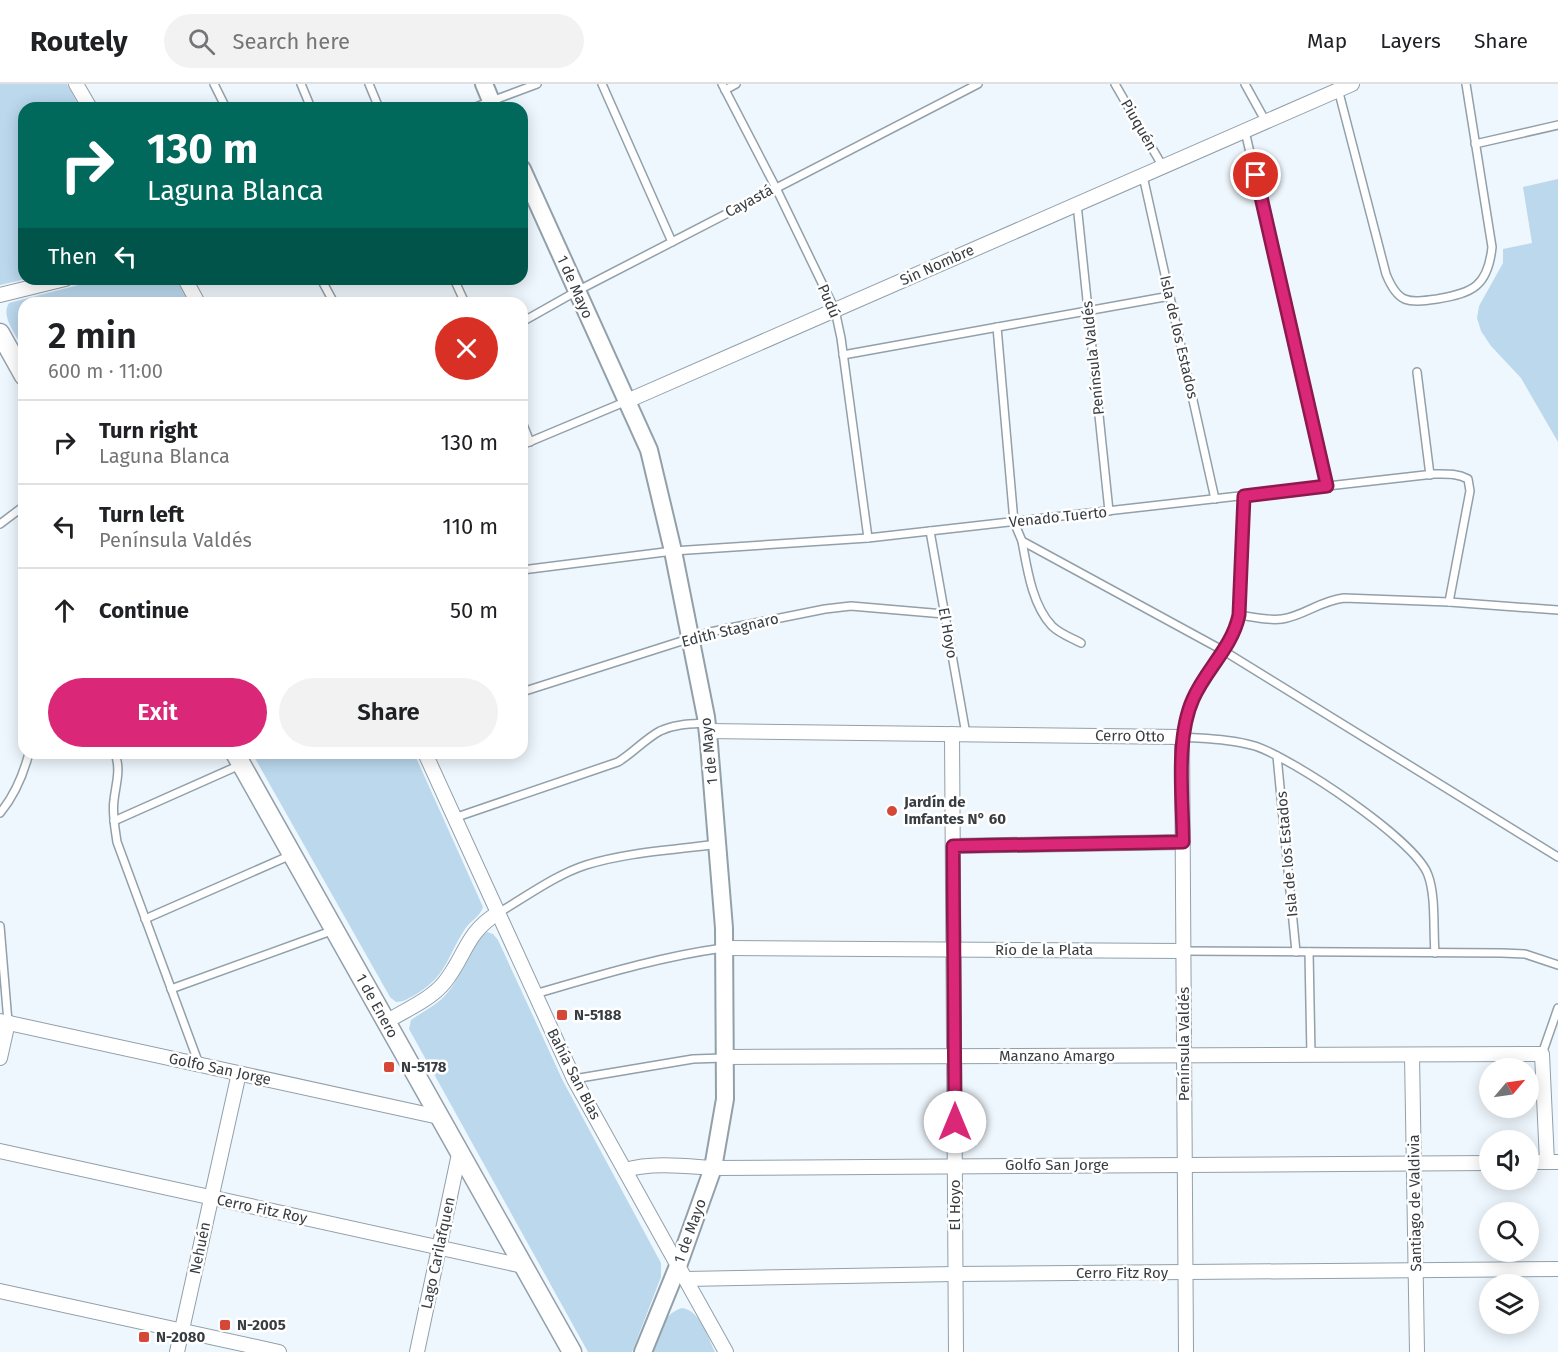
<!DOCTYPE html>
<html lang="en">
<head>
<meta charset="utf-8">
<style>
  :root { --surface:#fff; --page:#f2f2f2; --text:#202124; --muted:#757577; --line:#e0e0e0; --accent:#db2777 }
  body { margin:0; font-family:"Fira Sans",sans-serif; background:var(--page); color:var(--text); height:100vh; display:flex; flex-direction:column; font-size:22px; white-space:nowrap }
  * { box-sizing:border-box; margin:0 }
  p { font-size:20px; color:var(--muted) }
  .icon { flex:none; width:33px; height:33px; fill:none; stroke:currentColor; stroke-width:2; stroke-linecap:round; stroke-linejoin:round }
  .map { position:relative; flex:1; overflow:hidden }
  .sheet { position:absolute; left:18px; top:213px; width:510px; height:462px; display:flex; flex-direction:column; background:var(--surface); border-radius:18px; box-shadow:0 3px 15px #0003 }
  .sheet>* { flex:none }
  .banner { position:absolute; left:18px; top:18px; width:510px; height:183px; border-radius:18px; box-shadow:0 3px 15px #0003; background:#00695c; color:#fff; overflow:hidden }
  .needle { width:39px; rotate:61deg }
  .fabs { position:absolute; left:1479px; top:974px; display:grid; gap:12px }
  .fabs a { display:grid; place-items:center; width:60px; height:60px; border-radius:50%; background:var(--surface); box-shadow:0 3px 15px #0003; font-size:30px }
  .pin { position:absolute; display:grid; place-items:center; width:51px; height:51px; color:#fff; margin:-26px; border:3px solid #fff; border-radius:50%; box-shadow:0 2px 6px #0007 }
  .me { position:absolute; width:66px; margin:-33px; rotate:0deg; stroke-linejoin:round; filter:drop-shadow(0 0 4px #0008) }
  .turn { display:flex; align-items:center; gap:21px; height:126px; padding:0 30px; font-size:27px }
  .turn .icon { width:78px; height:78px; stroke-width:2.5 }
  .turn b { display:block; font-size:42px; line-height:51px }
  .then { display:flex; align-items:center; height:57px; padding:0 30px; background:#0003; gap:12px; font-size:22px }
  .round { display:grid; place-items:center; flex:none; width:63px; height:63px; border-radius:32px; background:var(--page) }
  .headline { display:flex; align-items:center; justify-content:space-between; height:102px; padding:0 30px }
  h1 { font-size:36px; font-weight:600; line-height:45px }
  .primary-button { display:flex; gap:12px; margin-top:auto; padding:12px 30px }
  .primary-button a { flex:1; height:69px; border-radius:36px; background:var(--accent); color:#fff; font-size:24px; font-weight:600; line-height:69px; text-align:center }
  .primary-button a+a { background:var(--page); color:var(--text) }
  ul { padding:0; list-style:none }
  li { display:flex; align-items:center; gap:18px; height:84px; padding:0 30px; border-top:2px solid var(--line) }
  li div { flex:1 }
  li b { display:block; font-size:22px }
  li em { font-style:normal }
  header { display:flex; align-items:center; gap:36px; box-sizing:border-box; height:84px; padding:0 30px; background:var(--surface); border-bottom:2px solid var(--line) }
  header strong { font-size:28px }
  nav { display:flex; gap:33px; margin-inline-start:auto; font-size:21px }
  .search { width:420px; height:54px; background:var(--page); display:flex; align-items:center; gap:15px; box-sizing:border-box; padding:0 21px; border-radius:33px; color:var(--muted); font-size:22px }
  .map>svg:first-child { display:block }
</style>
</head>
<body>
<header>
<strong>Routely</strong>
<div class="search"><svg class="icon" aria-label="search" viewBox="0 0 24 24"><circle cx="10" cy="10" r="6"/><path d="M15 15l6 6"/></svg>Search here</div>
<nav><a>Map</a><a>Layers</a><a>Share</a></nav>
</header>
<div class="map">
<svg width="1558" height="1268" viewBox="0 0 1558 1268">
  <rect width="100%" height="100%" fill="#eef7fd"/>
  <g fill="#bbd8ed">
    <polygon points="0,0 67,0 80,24 24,24 24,195 26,195 0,201"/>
    <polygon points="1558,95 1558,358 1521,294 1491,262 1481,247 1477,234 1479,222 1503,179 1503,165 1532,159 1523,103"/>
    <path d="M102 195H176L189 219H24V265C17 253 0 232 9 219Z"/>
    <path d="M252 669H414L483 823C480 833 470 837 465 845 446 874 447 893 413 912 407 915 403 918 396 918L390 913Z"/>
    <path d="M487 848 493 850 498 856 563 997 661 1179V1193L632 1268H588L409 945 411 936C424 927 439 920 449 907 463 890 467 859 487 848Z"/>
    <path d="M682 1224C700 1226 708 1254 715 1268H652C658 1251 662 1230 682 1224Z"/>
  </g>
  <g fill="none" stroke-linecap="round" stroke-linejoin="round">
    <g stroke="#92a0aa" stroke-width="10">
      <g id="service">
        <polyline points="214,0 226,24"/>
        <polyline points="301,0 311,24"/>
        <polyline points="369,0 379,24"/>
        <polyline points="602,0 672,158"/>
        <polyline points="722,0 776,104 835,226 841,254 868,454"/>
        <polyline points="1115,0 1163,83"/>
        <polyline points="1245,0 1266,38"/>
        <path d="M1338 5 1386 190C1398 220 1408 219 1437 215 1473 209 1488 202 1492 163L1466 0"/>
        <polyline points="725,6 736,0"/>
        <polyline points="473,24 537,0"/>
        <polyline points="1245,47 1327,402"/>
        <polyline points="1475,60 1558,41"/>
        <polyline points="1143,92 1215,415"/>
        <polyline points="1077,120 1109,427"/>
        <polyline points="321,195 334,219"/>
        <polyline points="454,195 465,219"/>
        <polyline points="522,238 577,207 978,0"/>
        <polyline points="997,243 1014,438 1022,457 1224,567 1558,773"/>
        <polyline points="843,271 1170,212"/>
        <polyline points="1417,288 1430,391"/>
        <polyline points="522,338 530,358"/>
        <polyline points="522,361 627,317"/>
        <path d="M1244 412 1239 531C1234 557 1217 574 1204 596 1193 614 1187 632 1182 653 1207 655 1231 655 1255 662 1292 674 1416 756 1428 791 1436 812 1433 846 1435 869"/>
        <polyline points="0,440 24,422"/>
        <polyline points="930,447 966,650"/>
        <path d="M1022 457C1027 484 1032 521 1052 542 1060 550 1072 554 1081 559"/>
        <path d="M522 486 673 467 868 454 1434 390C1446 390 1457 389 1468 395L1470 407 1449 518"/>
        <path d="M1239 531C1253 533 1268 537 1282 535 1304 532 1319 517 1344 514L1449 518 1558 526"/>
        <polyline points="522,608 710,548 825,525 851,522 944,530"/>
        <path d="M115 669C121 686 116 699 114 716 112 730 115 744 117 758L199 980"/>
        <polyline points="1277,672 1296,868"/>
        <path d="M0 729C15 711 23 692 29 669"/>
        <path d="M454 734 618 678C633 669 645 655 660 647 675 640 691 640 707 639"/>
        <polyline points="114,737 240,681"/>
        <path d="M498 829C526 813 555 791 586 781 628 768 674 766 718 760"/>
        <polyline points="145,835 291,771"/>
        <polyline points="0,842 8,938"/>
        <polyline points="1184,867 1502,869 1525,870 1558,881"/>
        <polyline points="1309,868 1311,971"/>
        <polyline points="171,905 334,846"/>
        <path d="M535 910C597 892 658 873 723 864"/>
        <polyline points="1542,970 1558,924"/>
        <polyline points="574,995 693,975 723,974"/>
      </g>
    </g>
    <g stroke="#92a0aa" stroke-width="16">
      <g id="minor">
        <polyline points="76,0 90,24"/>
        <polyline points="185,195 198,219"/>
        <polyline points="0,211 65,195"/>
        <polyline points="627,317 1352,0"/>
        <polyline points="708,647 1182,653 1186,1268"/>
        <polyline points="952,650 956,1268"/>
        <polyline points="425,669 574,995 726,1268"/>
        <polyline points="953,762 1183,758"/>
        <polyline points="725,864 1184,867"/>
        <polyline points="0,937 439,1033"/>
        <path d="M386 938C405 926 430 916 444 899 466 872 465 849 498 829"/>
        <polyline points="1412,971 1417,1268"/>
        <polyline points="726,973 1542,970 1547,1078"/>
        <polyline points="0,974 8,938"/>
        <polyline points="0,1067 523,1182"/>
        <polyline points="1528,1078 1558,1078"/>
        <path d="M625 1086C653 1078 684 1082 713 1084L1490 1079"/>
        <polyline points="686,1195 955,1190 1558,1185"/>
        <polyline points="0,1207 279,1268"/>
        <polyline points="177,1268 239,989"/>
        <polyline points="417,1268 459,1070"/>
      </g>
    </g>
    <g stroke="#92a0aa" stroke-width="20">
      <g id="tertiary">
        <polyline points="484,0 494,24"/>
        <polyline points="522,85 649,366 673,467 706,633 709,660 724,844 725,1015 713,1084 678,1182 643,1268"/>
      </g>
    </g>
    <g stroke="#92a0aa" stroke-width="21">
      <g id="secondary">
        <polyline points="0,249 24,292"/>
        <polyline points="235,669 572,1268"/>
      </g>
    </g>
    <use href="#service" stroke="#fff" stroke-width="7"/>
    <use href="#minor" stroke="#fff" stroke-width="14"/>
    <use href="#tertiary" stroke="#fff" stroke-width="16"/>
    <use href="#secondary" stroke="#fff" stroke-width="18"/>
  </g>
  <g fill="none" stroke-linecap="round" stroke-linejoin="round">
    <g stroke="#8e194d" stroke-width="15">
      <path id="route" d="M955 1038 953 762 1183 758C1183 714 1175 655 1193 615 1206 585 1232 564 1239 531L1244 412 1327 402 1256 91"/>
    </g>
    <use href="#route" stroke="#db2777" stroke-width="10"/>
  </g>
  <g fill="#d54838" stroke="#fff" stroke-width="2">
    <circle cx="892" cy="727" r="6"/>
    <rect x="556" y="925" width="12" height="12" rx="3"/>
    <rect x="383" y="977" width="12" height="12" rx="3"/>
    <rect x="219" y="1235" width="12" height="12" rx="3"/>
    <rect x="138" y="1247" width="12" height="12" rx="3"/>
  </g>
  <g text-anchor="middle" stroke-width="5" stroke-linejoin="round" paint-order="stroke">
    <g font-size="15" fill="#383d42" stroke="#fff">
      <text transform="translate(1139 41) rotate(60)" y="5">Piuquén</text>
      <text transform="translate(749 117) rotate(-28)" y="5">Cayastá</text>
      <text transform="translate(937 181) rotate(-24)" y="5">Sin Nombre</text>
      <text transform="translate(575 203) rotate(66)" y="5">1 de Mayo</text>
      <text transform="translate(829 217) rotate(67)" y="5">Pudú</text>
      <text transform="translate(1179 253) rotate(77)" y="5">Isla de los Estados</text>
      <text transform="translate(1093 274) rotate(-96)" y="5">Península Valdés</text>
      <text transform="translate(1058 433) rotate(-6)" y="5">Venado Tuerto</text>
      <text transform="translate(730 546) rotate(-14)" y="5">Edith Stagnaro</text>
      <text transform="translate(948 549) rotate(80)" y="5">El Hoyo</text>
      <text transform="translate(1130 652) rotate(1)" y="5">Cerro Otto</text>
      <text transform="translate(709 667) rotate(-96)" y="5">1 de Mayo</text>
      <text transform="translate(1287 770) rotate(-95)" y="5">Isla de los Estados</text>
      <text x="1044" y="871">Río de la Plata</text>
      <text transform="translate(377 922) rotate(61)" y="5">1 de Enero</text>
      <text transform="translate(1184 960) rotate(-90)" y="5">Península Valdés</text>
      <text x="1057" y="977">Manzano Amargo</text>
      <text transform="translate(220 985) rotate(12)" y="5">Golfo San Jorge</text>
      <text transform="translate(574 990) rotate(63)" y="5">Bahía San Blas</text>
      <text x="1057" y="1086">Golfo San Jorge</text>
      <text transform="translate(1415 1119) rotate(-91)" y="5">Santiago de Valdivia</text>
      <text transform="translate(955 1121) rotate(-90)" y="5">El Hoyo</text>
      <text transform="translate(262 1125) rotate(12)" y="5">Cerro Fitz Roy</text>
      <text transform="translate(690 1147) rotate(-70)" y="5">1 de Mayo</text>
      <text transform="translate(200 1164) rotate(-78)" y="5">Nehuén</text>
      <text transform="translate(438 1169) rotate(-78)" y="5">Lago Carilafquen</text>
      <text x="1122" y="1194">Cerro Fitz Roy</text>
    </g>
    <g font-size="15" font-weight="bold" fill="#383d42" stroke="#fff" text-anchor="start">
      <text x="904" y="723">Jardín de<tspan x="904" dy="17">Imfantes N° 60</tspan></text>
      <text x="574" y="936">N-5188</text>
      <text x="401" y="988">N-5178</text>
      <text x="237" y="1246">N-2005</text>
      <text x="156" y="1258">N-2080</text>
    </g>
  </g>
</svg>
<div class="fabs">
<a><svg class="needle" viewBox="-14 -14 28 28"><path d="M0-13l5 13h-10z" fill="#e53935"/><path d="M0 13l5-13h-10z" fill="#757577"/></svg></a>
<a><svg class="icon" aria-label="sound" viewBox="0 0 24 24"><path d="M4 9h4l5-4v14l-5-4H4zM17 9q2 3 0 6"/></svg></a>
<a><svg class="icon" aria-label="search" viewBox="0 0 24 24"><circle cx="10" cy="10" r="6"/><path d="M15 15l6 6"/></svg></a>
<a><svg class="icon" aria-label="layers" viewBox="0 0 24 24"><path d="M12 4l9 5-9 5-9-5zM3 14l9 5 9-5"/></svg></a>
</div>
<div class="pin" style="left:1256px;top:91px;background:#d93025"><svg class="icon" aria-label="arrive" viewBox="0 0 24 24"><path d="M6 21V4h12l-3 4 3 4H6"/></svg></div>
<svg class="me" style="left:955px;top:1038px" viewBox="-20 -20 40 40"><circle r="19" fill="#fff"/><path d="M0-13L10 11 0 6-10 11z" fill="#db2777"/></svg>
<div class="banner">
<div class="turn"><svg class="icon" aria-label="right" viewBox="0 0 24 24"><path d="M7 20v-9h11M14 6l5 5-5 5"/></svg><div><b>130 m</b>Laguna Blanca</div></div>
<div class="then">Then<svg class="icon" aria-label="left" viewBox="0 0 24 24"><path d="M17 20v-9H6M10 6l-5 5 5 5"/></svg></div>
</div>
<section class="sheet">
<div class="headline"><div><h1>2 min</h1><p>600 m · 11:00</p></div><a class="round" style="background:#d93025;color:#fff"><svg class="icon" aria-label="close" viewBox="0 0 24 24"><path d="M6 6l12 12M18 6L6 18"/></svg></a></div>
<ul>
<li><svg class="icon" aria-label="right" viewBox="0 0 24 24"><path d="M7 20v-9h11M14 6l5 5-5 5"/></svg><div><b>Turn right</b><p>Laguna Blanca</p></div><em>130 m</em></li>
<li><svg class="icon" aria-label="left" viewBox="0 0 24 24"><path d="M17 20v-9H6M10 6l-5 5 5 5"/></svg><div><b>Turn left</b><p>Península Valdés</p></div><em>110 m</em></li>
<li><svg class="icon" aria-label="ahead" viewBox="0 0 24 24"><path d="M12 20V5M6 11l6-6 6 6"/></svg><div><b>Continue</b></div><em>50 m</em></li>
</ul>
<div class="primary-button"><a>Exit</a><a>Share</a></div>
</section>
</div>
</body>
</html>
